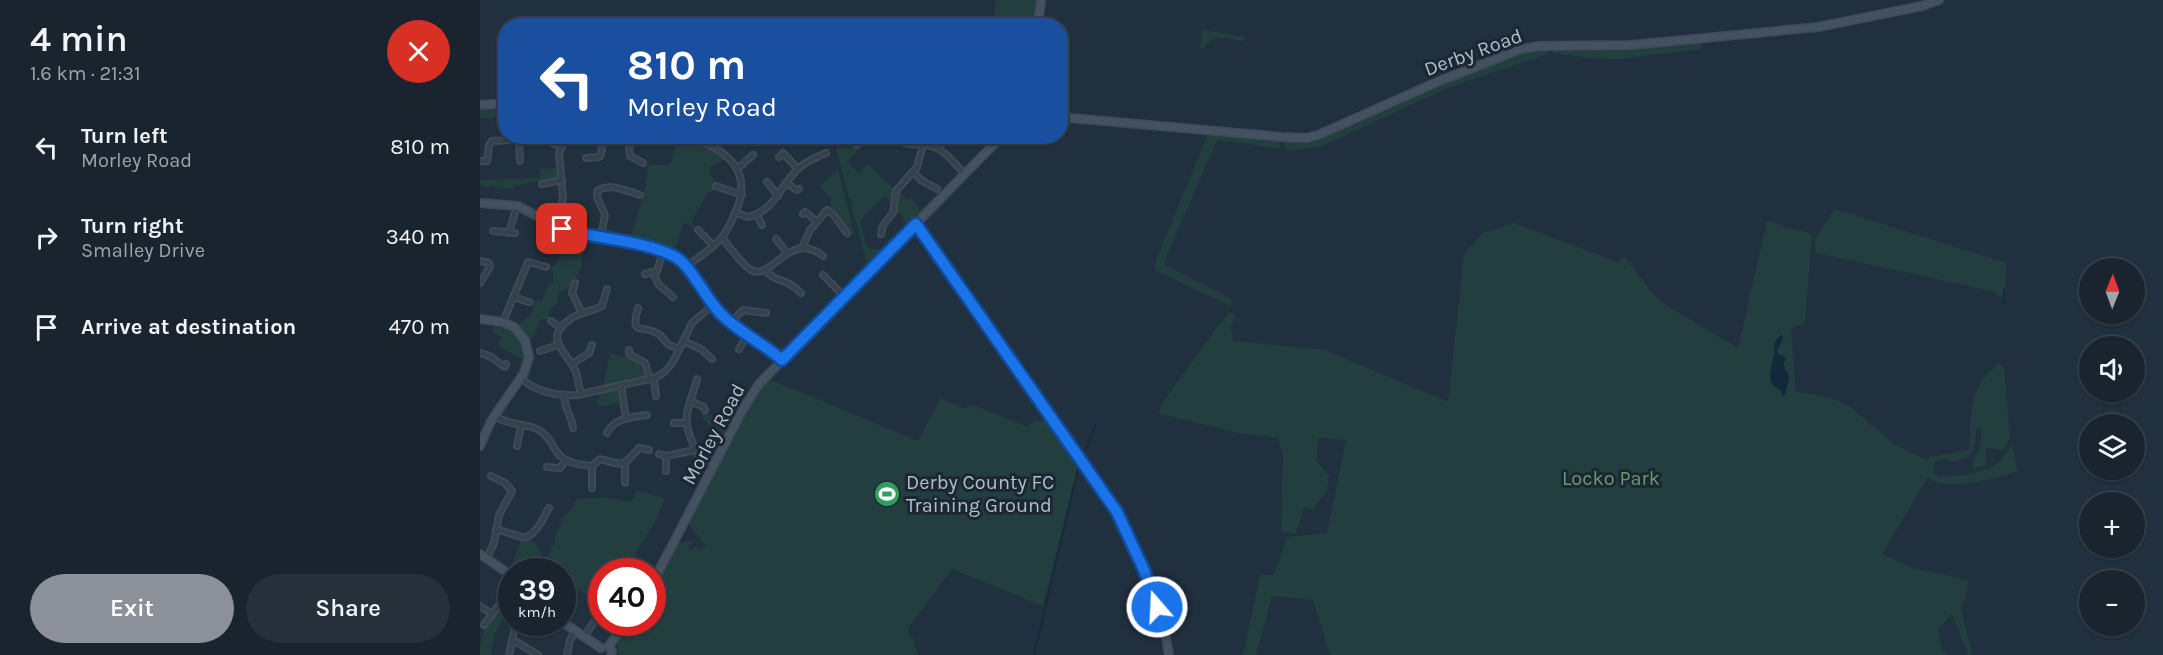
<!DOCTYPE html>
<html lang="en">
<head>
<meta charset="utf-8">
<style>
  :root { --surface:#19242e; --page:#26303a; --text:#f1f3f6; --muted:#9fa4aa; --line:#37414a; --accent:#8c9099 }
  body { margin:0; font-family:Karla,sans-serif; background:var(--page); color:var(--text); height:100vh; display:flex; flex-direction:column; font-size:22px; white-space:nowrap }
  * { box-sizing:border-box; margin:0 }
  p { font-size:20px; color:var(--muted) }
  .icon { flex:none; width:33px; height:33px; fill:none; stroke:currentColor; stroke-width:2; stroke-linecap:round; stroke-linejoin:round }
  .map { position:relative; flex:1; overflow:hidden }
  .sheet { display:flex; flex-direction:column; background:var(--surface); width:480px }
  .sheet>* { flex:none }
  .hud { position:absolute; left:18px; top:18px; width:570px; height:126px; border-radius:24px; box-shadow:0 2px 4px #0004,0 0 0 2px var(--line); background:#1a4fa0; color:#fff; overflow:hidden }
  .needle { width:39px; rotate:1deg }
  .buttons { position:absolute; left:1599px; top:258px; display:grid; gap:12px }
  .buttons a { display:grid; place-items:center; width:66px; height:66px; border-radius:50%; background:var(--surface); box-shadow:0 2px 4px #0004,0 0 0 2px var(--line); font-size:30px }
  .speed { position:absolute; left:18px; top:558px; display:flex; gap:12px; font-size:30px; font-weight:700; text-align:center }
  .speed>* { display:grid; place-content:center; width:78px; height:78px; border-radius:50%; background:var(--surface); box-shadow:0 2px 4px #0004,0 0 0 2px var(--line); line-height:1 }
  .speed small { font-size:15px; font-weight:400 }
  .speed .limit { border:9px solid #d22; background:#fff; color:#111 }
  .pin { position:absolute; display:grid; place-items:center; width:51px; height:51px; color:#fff; margin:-26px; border-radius:12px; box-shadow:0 3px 9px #0006 }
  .me { position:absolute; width:66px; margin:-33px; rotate:341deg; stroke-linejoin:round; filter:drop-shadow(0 0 4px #0008) }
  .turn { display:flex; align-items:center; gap:21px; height:126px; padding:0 30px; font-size:27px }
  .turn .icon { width:78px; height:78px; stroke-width:2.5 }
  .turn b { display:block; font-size:42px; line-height:51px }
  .round { display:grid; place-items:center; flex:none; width:63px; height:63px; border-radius:32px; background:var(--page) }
  .overview { display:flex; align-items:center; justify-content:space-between; height:102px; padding:0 30px }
  h1 { font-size:36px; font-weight:600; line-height:45px }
  .cta { display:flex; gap:12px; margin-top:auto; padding:12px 30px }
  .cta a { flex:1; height:69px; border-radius:36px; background:var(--accent); color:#fff; font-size:24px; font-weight:600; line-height:69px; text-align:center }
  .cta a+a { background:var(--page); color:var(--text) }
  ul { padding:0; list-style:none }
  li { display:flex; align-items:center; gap:18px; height:90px; padding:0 30px }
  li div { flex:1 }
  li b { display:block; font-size:22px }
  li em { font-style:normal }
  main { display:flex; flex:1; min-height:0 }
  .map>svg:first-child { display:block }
</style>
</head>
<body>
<main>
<section class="sheet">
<div class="overview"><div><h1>4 min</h1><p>1.6 km · 21:31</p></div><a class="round" style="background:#d93025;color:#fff"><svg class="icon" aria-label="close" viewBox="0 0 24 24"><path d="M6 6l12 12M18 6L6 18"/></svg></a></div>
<ul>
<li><svg class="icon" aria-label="left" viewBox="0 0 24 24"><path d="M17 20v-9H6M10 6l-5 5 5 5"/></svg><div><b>Turn left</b><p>Morley Road</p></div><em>810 m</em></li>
<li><svg class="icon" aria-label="right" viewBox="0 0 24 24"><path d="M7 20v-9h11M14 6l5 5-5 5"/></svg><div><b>Turn right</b><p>Smalley Drive</p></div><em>340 m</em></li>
<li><svg class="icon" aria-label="arrive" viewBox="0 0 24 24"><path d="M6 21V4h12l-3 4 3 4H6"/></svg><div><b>Arrive at destination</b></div><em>470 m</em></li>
</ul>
<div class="cta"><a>Exit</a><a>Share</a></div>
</section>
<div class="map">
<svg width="1683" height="655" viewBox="0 0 1683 655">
  <rect width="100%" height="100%" fill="#21303e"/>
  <g fill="#233e3f">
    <polygon points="516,0 556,0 553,25 513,25"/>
    <path d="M722 30 765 37 764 41C749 40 733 32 724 48H720Z"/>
    <polygon points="1221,42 1222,49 1139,59 1108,58 1073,53 1074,49 1156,49"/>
    <polygon points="1069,50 1068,54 970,87 842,146 809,151 803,144 804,142 827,141 839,138 1000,68 1053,51"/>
    <polygon points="25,105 25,115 5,119 0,118 0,107"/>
    <polygon points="728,134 799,141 801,149 740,140 736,142 684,263 686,266 746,296 753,301 750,306 675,270 676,260"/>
    <polygon points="199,137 229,147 245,158 241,162 231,166 230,173 236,183 234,190 228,193 211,222 215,226 214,228 203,223 194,253 150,239 165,189 169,165 190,165"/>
    <polygon points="375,146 377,151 368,161 370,166 379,173 388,164 414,189 413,203 405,196 380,220 387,247 403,251 388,268 371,204 373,200 369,198 356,147 368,148"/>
    <polygon points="77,168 79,177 34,186 34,188 16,189 13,185 7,188 0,185 0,180 60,178 60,169"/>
    <polygon points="358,170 375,236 361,223 362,219 360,216 356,215 350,209 351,199 340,186"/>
    <polygon points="419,191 427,199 432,198 440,211 453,198 455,200 429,226 423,220 424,216 415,212 417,192"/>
    <polygon points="1355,209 1526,263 1525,295 1520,297 1512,291 1336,253 1335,239"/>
    <path d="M1287 221 1332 234 1325 322 1311 329 1316 392 1333 394 1365 403 1414 444 1447 460 1450 457C1460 454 1481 453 1489 449 1492 413 1487 387 1519 364L1524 367 1530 438 1524 450 1506 448V464L1504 466 1492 468 1500 445 1502 429 1496 428C1496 448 1493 460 1471 462L1465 458 1455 461 1453 472 1458 477C1475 476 1504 475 1518 463 1524 458 1526 450 1532 445L1538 471C1517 478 1465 493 1448 477L1402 554 1436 569 1488 580 1486 598 1480 604 1492 655H1488L1487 652 1472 614 1460 627H1457L1462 650 1468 655H850L833 600 792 596 776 655H763L780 575H793L808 537 847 533 866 440 839 438 836 461 849 475 847 490 833 509 824 508 816 534 801 531 803 456 798 438 759 433 680 414 679 411 683 402 749 311 755 316 751 327 753 341 845 350 968 402 984 254 1003 233 1034 223 1137 262 1144 256 1173 294 1186 305 1258 348Z"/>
    <polygon points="98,235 109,237 101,261 103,263 91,288 78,293 77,304 70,309 69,319 61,319 54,336 49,341 37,326 50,315 53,307 49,305 50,301 62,301 68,285 73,283 73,271 70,267 77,264 82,252 91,254"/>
    <path d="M16 325C46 332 50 350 39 376L38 375 42 359 17 345 22 337 12 331Z"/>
    <path d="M130 353C147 357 161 359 167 377L123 387Z"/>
    <path d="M289 379 438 441 460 398 484 408 494 405 547 427 555 421 566 420 598 465 563 606 472 569 428 628 429 636H432L438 655H139C135 642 143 633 150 623L172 622 173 592 199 542 204 543 212 540V544L208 547 211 550 216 546 221 550 226 546 208 523 275 393Z"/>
    <polygon points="135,390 138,392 138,404 117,407 119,393"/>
    <polygon points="222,413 226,413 242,422 253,422 231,462 228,463 224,460 227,458 235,440 229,424 223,418"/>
    <polygon points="157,491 185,498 175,521 150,563 164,571 122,572 121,605 83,578 82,572 74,571 63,564 75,542 75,536 84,516 91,510 97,499 124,497 151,502"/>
    <polygon points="50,538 62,553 51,571 33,571 30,569 42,539"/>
    <path d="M31 593 33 626 22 621 15 633 11 655H0C0 627 14 614 31 593Z"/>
  </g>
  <path fill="#14283c" d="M1302 334 1303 339 1297 351 1298 354 1306 358 1304 363 1305 370 1308 373 1309 379 1305 395 1302 396 1301 390C1284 384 1291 368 1294 356 1295 345 1292 342 1302 334Z"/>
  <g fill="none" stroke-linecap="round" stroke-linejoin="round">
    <g stroke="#14283c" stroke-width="1.5">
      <polyline points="1524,296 1524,289"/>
      <polyline points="1524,298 1524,304"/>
      <polyline points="606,450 615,425"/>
      <polyline points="554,655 599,465"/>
    </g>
    <g stroke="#3f4b57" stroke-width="8">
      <g id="street">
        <polyline points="155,136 149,148 150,156 163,163"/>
        <polyline points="374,136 377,145 388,136"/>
        <path d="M410 136C427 149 440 141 457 148 467 153 477 166 485 174"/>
        <polyline points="39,141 40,161"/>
        <polyline points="458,149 466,136"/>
        <polyline points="299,157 303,153 318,169"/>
        <polyline points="106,158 120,157 122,149 119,136"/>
        <polyline points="0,161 7,161 9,145 12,141 58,139 81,146"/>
        <polyline points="257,169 273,155"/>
        <polyline points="433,172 441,180 457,189"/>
        <polyline points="287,182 298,196"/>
        <polyline points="306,183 317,190 319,189"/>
        <polyline points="62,184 82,180"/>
        <polyline points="236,186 262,195"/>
        <path d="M255 212 267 217C292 213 299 189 314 173 323 163 334 158 346 153"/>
        <polyline points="323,214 325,212 336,221"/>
        <polyline points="277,215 282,225"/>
        <polyline points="76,226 83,198 79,153 87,136"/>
        <polyline points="218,230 233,245"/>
        <polyline points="13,231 35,233"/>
        <polyline points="29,233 37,205"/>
        <polyline points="401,234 403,225 413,213 416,191 437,167 443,145"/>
        <path d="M121 237 125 215 117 197V191C130 182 147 191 160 195"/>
        <path d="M242 238C251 248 260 263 271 270 291 282 310 229 343 256"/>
        <polyline points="296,239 307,253"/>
        <polyline points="322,248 330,230 347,210 353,214 367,233"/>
        <polyline points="0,261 9,263 10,267 0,283"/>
        <path d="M207 266C219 257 234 248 243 236 249 228 252 219 256 211 274 169 245 149 208 136"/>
        <path d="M285 270C295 283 308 278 321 293"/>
        <polyline points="173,272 178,284 193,297"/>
        <polyline points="165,274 177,271 183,252"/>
        <polyline points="343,275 364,296"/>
        <polyline points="95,283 92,293 102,313"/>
        <polyline points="33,297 49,302"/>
        <path d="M158 308C151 335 158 325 175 332 181 334 182 338 186 342 189 346 194 347 199 349"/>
        <polyline points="71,321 81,328"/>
        <polyline points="23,322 48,262 66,267"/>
        <polyline points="250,323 263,310 286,313"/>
        <polyline points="203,341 221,349 232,359"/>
        <polyline points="259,349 267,336"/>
        <polyline points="149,350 149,354 165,363 170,379"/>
        <polyline points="60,351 78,345"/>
        <path d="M0 353C12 355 15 361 25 367L26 364"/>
        <polyline points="92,364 109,353 112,345"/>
        <path d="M41 378C56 392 76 396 97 395L174 378 182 374 190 366 195 358 212 323 233 305"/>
        <polyline points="174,378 176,396"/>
        <path d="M217 379C210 406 200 416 213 444 219 456 219 463 233 469"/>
        <polyline points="141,385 146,419"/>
        <path d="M101 394C99 387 98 379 96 372 88 352 60 338 92 318 101 312 113 311 122 306L127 289"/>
        <path d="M85 396C83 407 92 416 93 428"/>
        <polyline points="210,401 224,407 225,410"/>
        <path d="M14 416C32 427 44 422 59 430 69 436 71 444 77 452 84 463 100 465 112 466L120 459C145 466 142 467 159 448L169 450"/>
        <polyline points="194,423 206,423"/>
        <path d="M127 433C134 418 153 417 167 415"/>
        <polyline points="37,446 41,426"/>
        <polyline points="179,454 186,456 215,450"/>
        <polyline points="186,456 186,471"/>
        <polyline points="145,463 145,483"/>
        <polyline points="112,466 112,488"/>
        <polyline points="67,467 80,468 86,460"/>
        <path d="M16 529 45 538C59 531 62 520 69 508"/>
        <polyline points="7,558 14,543 19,515 32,491 25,483 11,476"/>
        <polyline points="82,605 92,590"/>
        <polyline points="0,606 12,614"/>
        <polyline points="4,625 19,605"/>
        <polyline points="104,637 121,611"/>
        <polyline points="33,642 38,643 58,655"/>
        <polyline points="29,655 36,622"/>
        <polyline points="87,655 90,640 96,631"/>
      </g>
    </g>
    <g stroke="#3f4b57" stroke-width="10">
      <g id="secondary">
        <polyline points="558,26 561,0"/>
        <polyline points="0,105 26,103"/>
        <polyline points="580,117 802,137 827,138 838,135 957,82 1041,49 1059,46 1151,45 1338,27 1442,6 1459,0"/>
        <polyline points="0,203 38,206 82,229 149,242 196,257 207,266 226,296 241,314 267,336 302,360"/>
        <path d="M436 224 637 512C660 556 682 605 689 655"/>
        <polyline points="0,319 23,322 34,327 45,340 49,357 44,373 11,421 0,446"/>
        <polyline points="0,554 32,576"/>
        <polyline points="172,584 263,409 279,384 522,136"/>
        <polyline points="82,622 121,648"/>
        <polyline points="129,646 146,622"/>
        <polyline points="129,646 132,651 131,655"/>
      </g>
    </g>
    <use href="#street" stroke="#35424e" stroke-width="4.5"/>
    <use href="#secondary" stroke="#435161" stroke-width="7"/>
  </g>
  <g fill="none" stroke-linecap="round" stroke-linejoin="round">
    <g stroke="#114b97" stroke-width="15">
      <path id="route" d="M82 229C117 239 161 240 194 256 210 264 225 297 240 313 258 332 282 342 302 360L436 224 637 512 664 570 677 607"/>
    </g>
    <use href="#route" stroke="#1a73e8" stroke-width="10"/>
  </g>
  <defs>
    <g id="stadium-disc" transform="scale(1.35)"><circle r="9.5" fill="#2e9e5b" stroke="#1b2733"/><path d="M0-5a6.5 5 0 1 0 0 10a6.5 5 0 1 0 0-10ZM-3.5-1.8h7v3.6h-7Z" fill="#fff"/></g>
  </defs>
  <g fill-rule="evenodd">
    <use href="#stadium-disc" x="407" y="494"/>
  </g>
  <g text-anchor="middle" stroke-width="6" stroke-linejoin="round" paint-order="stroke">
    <g font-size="20" fill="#b1bdc9" stroke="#1b2733">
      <text transform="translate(993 52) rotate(-20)" y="7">Derby Road</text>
      <text transform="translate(233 434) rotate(-62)" y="7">Morley Road</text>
    </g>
    <g font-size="20" fill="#669c6e" stroke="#1b2733">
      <text x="1131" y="485">Locko Park</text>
    </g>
    <g font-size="20" fill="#b1bdc9" stroke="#1b2733" text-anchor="start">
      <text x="426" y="489">Derby County FC<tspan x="426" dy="23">Training Ground</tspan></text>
    </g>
  </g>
</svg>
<div class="buttons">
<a><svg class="needle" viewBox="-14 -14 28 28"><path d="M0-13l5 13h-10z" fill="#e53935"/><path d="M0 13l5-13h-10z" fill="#9fa4aa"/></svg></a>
<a><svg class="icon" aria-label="sound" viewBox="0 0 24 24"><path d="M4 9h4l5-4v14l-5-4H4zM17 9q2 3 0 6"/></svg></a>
<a><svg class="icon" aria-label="layers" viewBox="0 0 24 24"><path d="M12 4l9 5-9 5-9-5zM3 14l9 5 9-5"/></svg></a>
<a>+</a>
<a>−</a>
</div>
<div class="speed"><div>39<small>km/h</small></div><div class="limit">40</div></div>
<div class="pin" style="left:82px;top:229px;background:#d93025"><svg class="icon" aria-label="arrive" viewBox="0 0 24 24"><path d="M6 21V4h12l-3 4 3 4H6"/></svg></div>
<svg class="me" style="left:677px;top:607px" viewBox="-20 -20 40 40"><circle r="17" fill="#1a73e8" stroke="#fff" stroke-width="3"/><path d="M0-11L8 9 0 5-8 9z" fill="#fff"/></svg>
<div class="hud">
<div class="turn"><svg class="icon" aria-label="left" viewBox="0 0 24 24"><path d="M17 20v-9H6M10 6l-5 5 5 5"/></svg><div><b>810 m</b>Morley Road</div></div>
</div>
</div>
</main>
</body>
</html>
